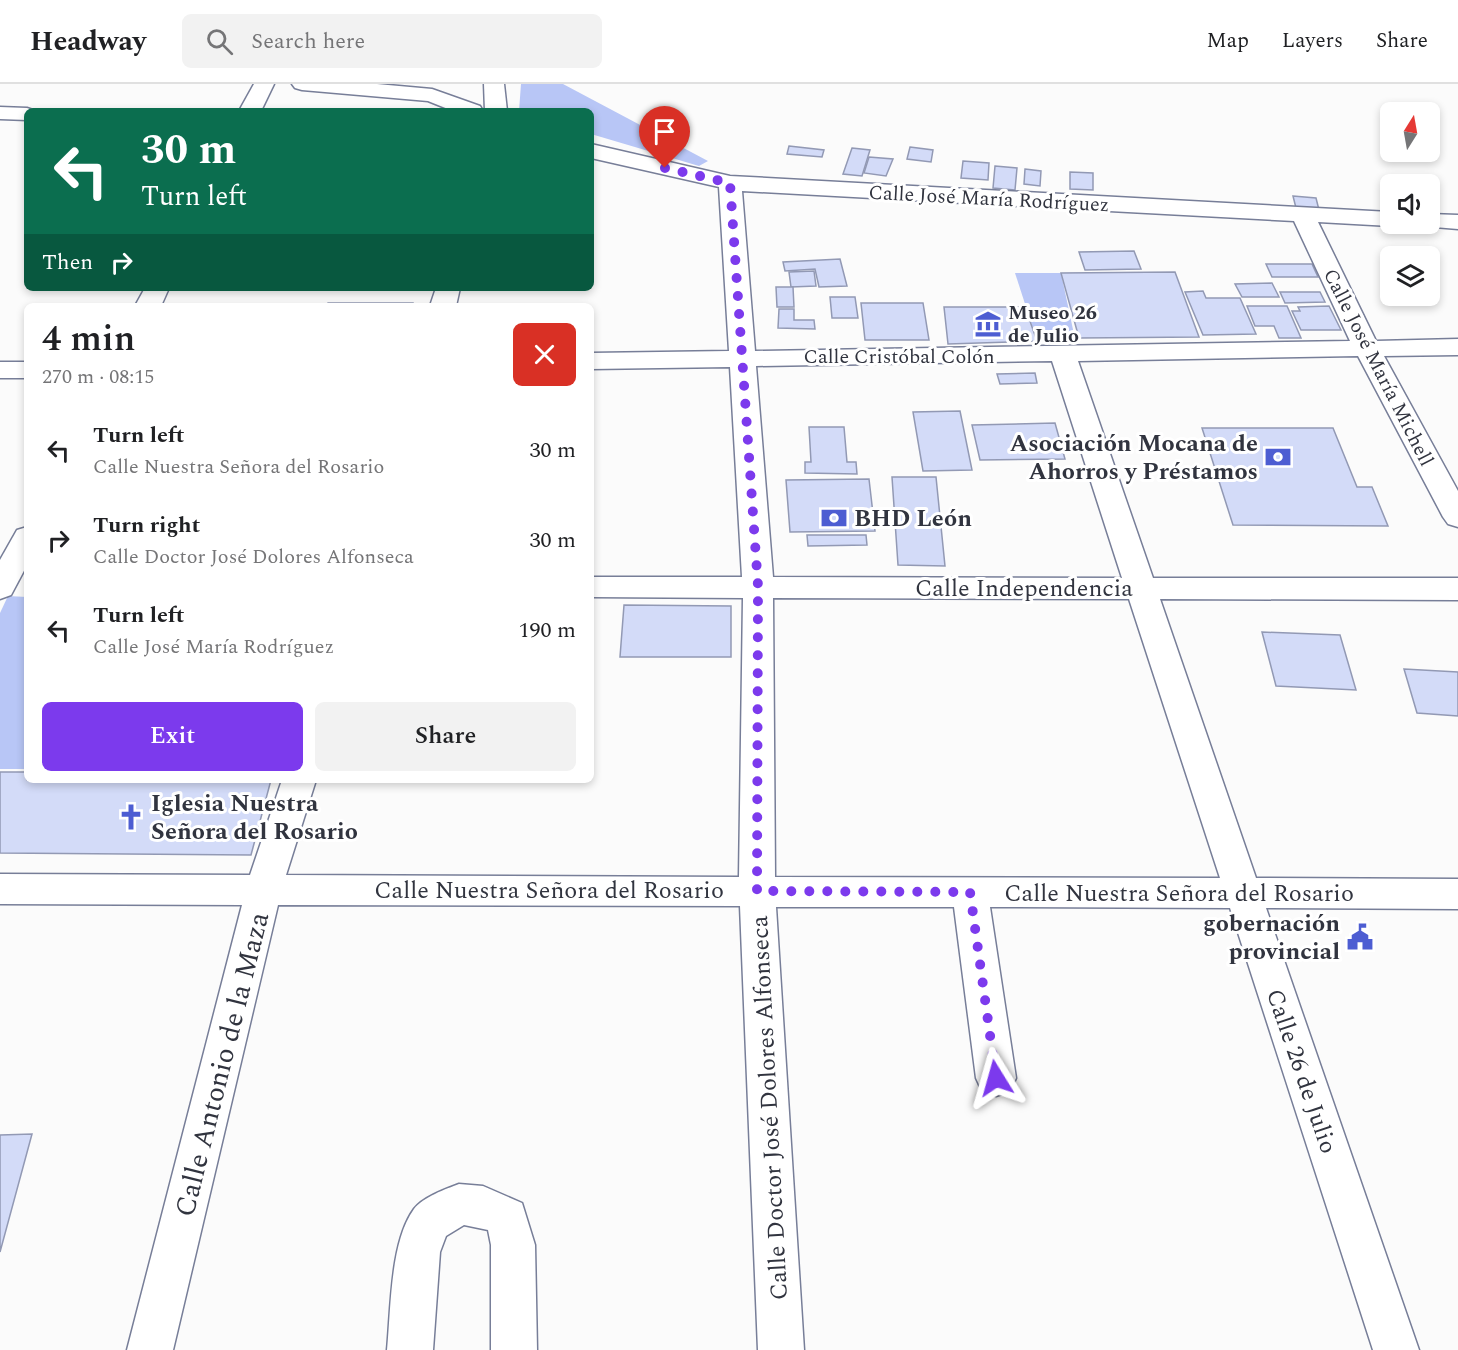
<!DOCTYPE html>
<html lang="en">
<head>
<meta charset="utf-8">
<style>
  :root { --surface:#fff; --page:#f2f2f2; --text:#202124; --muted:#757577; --line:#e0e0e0; --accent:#7c3aed }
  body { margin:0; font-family:Spectral,serif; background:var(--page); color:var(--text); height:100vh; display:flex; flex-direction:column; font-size:22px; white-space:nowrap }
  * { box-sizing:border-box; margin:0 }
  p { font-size:20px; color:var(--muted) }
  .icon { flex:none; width:33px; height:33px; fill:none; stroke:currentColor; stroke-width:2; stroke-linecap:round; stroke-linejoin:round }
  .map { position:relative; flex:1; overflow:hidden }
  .panel { position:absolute; left:24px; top:219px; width:570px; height:480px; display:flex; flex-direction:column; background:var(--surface); border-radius:9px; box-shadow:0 3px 9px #0003 }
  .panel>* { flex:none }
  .banner { position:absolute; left:24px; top:24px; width:570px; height:183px; border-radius:9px; box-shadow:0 3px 9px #0003; background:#0b6e4f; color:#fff; overflow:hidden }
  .needle { width:39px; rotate:11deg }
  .fabs { position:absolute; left:1380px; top:18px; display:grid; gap:12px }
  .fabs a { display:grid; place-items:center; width:60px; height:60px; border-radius:9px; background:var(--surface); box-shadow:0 3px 9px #0003; font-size:30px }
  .pin { position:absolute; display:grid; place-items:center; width:51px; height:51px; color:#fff; margin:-62px -26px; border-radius:50% 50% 50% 0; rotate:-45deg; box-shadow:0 0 6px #0007 }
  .pin .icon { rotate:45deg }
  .me { position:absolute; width:66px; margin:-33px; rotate:352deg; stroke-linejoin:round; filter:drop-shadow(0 0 4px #0008) }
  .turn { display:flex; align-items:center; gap:21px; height:126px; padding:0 18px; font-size:27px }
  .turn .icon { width:78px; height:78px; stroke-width:2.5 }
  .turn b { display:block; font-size:42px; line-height:51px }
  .then { display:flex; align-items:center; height:57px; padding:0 18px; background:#0003; gap:12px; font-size:22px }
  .round { display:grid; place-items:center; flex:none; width:63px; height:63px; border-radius:9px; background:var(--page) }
  .summary { display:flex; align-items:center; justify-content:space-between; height:102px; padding:0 18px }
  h1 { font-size:36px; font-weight:600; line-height:45px }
  .cta { display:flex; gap:12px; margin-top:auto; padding:12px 18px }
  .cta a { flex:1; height:69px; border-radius:9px; background:var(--accent); color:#fff; font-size:24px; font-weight:600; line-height:69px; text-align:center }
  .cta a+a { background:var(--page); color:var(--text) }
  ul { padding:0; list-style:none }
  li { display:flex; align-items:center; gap:18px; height:90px; padding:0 18px }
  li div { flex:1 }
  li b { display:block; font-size:22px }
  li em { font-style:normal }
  header { display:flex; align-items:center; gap:36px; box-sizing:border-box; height:84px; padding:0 30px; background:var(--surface); border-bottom:2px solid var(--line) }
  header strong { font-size:28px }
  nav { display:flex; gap:33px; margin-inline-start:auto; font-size:21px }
  .search { width:420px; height:54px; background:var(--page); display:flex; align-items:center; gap:15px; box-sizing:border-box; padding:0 21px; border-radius:9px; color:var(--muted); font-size:22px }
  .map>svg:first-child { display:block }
</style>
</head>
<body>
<header>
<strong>Headway</strong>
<div class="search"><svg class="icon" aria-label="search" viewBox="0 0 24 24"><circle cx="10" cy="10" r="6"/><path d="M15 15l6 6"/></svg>Search here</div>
<nav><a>Map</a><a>Layers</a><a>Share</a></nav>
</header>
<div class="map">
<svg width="1458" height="1266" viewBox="0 0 1458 1266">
  <rect width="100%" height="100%" fill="#fbfbfb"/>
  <g fill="#b8c6f6">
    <polygon points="521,0 563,0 708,77 699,82 591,50 591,27 519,27"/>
    <polygon points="1015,189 1061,189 1075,255 1037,257"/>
    <polygon points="8,512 27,513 27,685 0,685 0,529"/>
  </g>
  <g fill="#d3dbf8" stroke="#9299b4" stroke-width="1.5">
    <polygon points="789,62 824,66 822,73 787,70"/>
    <polygon points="910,63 933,66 931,78 907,75"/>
    <polygon points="852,64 870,66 862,92 843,90"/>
    <polygon points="869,73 893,75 886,92 864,89"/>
    <polygon points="963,77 989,79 988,96 961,94"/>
    <polygon points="995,82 1017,84 1015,106 993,104"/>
    <polygon points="1025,85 1041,87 1040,102 1024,100"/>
    <polygon points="1070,88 1093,89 1093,106 1070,105"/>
    <polygon points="1293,112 1316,114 1319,126 1296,124"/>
    <polygon points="1134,167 1141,185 1085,186 1079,168"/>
    <polygon points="840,175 847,202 819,203 815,185 785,187 783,178"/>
    <polygon points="1266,180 1312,180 1318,193 1272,193"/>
    <polygon points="814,187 816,202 791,203 789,188"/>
    <polygon points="1175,188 1199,253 1079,254 1061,189"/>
    <polygon points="1272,199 1279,213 1242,213 1235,200"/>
    <polygon points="776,203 793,203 794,223 777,223"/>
    <polygon points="1203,207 1206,214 1240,214 1256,250 1203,251 1185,208"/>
    <polygon points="1280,208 1320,208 1325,218 1285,219"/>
    <polygon points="830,213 855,213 858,234 832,234"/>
    <polygon points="328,219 413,219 413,222 327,222"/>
    <polygon points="861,219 923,219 929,256 865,256"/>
    <polygon points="1247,222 1287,222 1301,254 1279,254 1274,242 1255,242"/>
    <polygon points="1329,222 1341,246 1301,246 1292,227 1300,227 1298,223"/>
    <polygon points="944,223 1025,223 1037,257 948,260"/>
    <polygon points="779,225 794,225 794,236 814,236 815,245 778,244"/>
    <polygon points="1035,289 1037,299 1000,300 997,290"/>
    <polygon points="960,327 972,386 923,387 913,328"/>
    <polygon points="1055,339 1065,375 980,376 972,341"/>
    <polygon points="809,343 844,343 847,378 856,378 857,390 805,389 805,378 811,378"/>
    <polygon points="1202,344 1333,344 1357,403 1372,403 1388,442 1233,441"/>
    <polygon points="892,393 936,393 945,482 898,481"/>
    <polygon points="869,395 875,447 790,448 786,396"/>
    <polygon points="807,451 866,451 867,461 808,462"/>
    <polygon points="624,521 731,522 731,573 620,573"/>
    <polygon points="1262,548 1340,551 1356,606 1276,602"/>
    <polygon points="1404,585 1458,588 1458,632 1417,629"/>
    <polygon points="0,688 27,688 27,696 271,696 251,771 0,769"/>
    <polygon points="32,1050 0,1168 0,1051"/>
  </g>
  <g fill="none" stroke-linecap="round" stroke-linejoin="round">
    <g stroke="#777e98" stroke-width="3">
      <g id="minor">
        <polygon points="254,0 274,0 261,27 239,27"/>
        <polygon points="292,0 377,0 432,5 480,22 483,27 453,27 428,17 302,6 295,4"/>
        <polygon points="484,0 504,0 507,27 485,27"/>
        <polygon points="0,23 27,24 36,27 27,27 27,36 0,35"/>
        <path d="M591 60 730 92 1390 128V140H1399L1390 142 1318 138 1376 257 1458 255V271L1384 272 1458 407V443L1448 440 1443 433 1358 272 1078 277 1153 494H1458V516L1160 515 1256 794 1458 795V825L1266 824 1419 1266H1373L1230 824 990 823 1016 994 1010 1007 996 1012 982 1007 976 994 954 823H776L804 1266H758L740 822 278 821 173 1266H127L242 821 0 820V790L250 791 282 696H316L286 791 739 793 743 514 591 513V493H742L730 283 591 285V269L729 267 719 103 591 74ZM742 107 1294 137 1350 257 755 267ZM1052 277 1122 494 773 493 756 282ZM773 514 1129 515 1220 794 775 793Z"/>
        <polygon points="1430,130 1458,131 1458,145 1422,142 1420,140 1430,140"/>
        <polygon points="145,204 169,204 161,222 135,222"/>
        <polygon points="436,204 460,204 456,222 430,222"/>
        <rect x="0" y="278" width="27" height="16"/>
        <polygon points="27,443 27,481 11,511 0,515 0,476 17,446"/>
        <path d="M459 1100 483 1102 522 1119 535 1161 537 1266H491V1161L488 1146 464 1141 446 1152 440 1168 433 1266H387C391 1225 390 1158 414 1125 423 1113 446 1105 459 1100Z"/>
      </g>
    </g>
    <use href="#minor" fill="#fff" fill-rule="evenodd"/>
  </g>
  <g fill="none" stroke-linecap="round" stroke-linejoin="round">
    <polyline stroke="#7c3aed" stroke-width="10" stroke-dasharray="0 18" points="665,84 730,99 758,502 757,807 970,808 996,994"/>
  </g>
  <defs>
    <g id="museum-bare" transform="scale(2.07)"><path d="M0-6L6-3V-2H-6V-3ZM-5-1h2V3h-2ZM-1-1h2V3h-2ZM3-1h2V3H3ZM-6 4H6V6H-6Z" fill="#4d5dd2" stroke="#fff" stroke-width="2.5" paint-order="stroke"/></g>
    <g id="bank-bare" transform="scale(2.07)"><path d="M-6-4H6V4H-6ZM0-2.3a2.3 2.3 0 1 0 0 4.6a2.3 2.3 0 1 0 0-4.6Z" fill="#4d5dd2" stroke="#fff" stroke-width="2.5" paint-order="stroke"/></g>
    <g id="church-bare" transform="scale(2.07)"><path d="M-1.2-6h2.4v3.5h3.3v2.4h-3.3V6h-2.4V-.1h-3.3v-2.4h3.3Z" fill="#4d5dd2" stroke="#fff" stroke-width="2.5" paint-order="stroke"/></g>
    <g id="civic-bare" transform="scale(2.07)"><path d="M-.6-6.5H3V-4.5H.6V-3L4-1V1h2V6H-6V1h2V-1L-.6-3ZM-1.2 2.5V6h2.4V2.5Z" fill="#4d5dd2" stroke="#fff" stroke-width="2.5" paint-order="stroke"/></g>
  </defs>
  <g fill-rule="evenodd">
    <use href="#museum-bare" x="988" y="240"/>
    <use href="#bank-bare" x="1278" y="373"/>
    <use href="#bank-bare" x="834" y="434"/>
    <use href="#church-bare" x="131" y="733"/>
    <use href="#civic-bare" x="1360" y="853"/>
  </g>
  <g text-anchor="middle" stroke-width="6" stroke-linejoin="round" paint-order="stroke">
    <g font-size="20" fill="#31343f" stroke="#fff">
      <text transform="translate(989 114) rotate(3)" y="7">Calle José María Rodríguez</text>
      <text x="899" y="279">Calle Cristóbal Colón</text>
      <text transform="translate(1379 283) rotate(63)" y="7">Calle José María Michell</text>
    </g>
    <g font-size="20" font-weight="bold" fill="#31343f" stroke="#fff" text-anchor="start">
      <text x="1008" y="235">Museo 26<tspan x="1008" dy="23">de Julio</tspan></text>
    </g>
    <g font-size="24" font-weight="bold" fill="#31343f" stroke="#fff" text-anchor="end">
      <text x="1258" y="367">Asociación Mocana de<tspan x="1258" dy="28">Ahorros y Préstamos</tspan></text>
      <text x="854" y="442" text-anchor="start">BHD León</text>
      <text x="151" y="727" text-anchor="start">Iglesia Nuestra<tspan x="151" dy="28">Señora del Rosario</tspan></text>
      <text x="1340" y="847">gobernación<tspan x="1340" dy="28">provincial</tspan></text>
    </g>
    <g font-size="24" fill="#31343f" stroke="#fff">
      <text x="1024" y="512">Calle Independencia</text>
      <text x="549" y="814">Calle Nuestra Señora del Rosario</text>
      <text x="1179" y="817">Calle Nuestra Señora del Rosario</text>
      <text transform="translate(1302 987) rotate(71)" y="8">Calle 26 de Julio</text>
      <text transform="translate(769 1024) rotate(-93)" y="8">Calle Doctor José Dolores Alfonseca</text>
    </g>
    <g font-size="28" fill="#31343f" stroke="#fff">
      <text transform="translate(221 980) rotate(-76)" y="10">Calle Antonio de la Maza</text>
    </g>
  </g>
</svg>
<div class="fabs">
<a><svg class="needle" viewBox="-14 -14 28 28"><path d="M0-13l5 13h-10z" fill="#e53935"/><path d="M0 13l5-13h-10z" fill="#757577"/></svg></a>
<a><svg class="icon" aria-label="sound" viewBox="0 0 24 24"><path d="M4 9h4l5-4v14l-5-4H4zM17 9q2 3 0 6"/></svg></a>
<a><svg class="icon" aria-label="layers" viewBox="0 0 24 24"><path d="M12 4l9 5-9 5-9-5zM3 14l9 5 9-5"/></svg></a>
</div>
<div class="pin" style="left:665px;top:84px;background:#d93025"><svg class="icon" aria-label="arrive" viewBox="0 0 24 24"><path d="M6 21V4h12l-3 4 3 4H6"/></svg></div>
<svg class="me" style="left:996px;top:994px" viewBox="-20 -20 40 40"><path d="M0-17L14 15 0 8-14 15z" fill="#7c3aed" stroke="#fff" stroke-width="4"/></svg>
<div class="banner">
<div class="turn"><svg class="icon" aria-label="left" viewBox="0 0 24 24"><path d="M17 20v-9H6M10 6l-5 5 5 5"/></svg><div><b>30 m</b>Turn left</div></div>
<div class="then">Then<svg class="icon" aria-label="right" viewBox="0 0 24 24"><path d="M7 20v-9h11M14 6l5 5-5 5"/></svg></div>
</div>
<section class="panel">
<div class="summary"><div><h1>4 min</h1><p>270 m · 08:15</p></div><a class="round" style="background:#d93025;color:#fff"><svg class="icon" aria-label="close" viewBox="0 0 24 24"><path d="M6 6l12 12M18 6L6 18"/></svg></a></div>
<ul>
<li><svg class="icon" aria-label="left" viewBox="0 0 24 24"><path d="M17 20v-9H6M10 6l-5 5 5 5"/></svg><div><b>Turn left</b><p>Calle Nuestra Señora del Rosario</p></div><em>30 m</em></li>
<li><svg class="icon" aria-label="right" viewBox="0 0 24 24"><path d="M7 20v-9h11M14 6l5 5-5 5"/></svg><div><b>Turn right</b><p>Calle Doctor José Dolores Alfonseca</p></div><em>30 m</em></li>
<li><svg class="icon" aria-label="left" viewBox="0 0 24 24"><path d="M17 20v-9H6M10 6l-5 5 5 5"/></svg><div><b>Turn left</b><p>Calle José María Rodríguez</p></div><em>190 m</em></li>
</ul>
<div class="cta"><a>Exit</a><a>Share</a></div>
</section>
</div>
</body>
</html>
